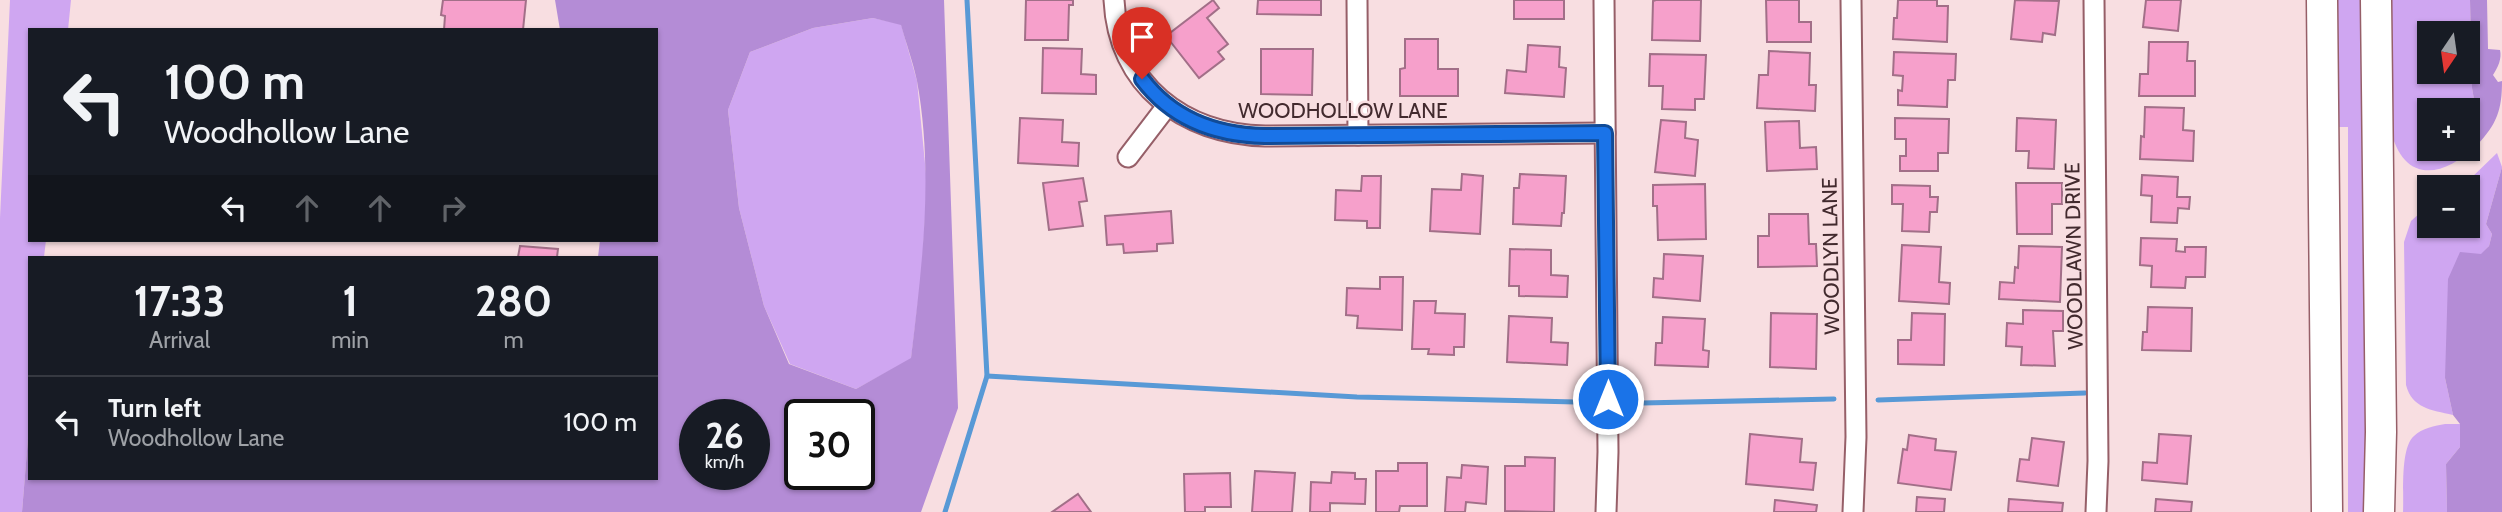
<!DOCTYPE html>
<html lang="en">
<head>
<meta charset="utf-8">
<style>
  :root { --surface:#171b24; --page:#20242c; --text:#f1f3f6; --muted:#9ea1a6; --line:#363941 }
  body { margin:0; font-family:Cabin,sans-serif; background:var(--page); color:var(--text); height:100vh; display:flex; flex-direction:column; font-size:26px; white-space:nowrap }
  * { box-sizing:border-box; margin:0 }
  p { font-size:23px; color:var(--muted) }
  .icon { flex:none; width:38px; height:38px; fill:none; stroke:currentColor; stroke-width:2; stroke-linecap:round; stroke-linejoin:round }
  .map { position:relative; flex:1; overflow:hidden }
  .side { position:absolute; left:28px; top:256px; width:630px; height:224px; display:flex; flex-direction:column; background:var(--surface); border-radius:0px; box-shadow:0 2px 5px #0004 }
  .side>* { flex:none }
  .top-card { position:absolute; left:28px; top:28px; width:630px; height:214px; border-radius:0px; box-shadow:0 2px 5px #0004; background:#171b24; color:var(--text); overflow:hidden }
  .needle { width:46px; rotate:193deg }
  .fabs { position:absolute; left:2417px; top:21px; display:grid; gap:14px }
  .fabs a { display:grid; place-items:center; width:63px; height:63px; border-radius:0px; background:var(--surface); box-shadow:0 2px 5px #0004; font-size:35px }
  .speed { position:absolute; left:679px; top:399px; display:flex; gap:14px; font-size:35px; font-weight:700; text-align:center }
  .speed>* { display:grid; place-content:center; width:91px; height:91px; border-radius:50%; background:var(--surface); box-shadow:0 2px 5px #0004; line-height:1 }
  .speed small { font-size:18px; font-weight:400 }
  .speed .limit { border:4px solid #111; border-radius:10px; background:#fff; color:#111 }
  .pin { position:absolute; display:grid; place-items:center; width:60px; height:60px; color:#fff; margin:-72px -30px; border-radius:50% 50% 50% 0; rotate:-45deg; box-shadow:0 0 7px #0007 }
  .pin .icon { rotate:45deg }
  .me { position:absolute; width:77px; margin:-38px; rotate:0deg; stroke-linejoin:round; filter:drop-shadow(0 0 5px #0008) }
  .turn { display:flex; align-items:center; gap:24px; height:147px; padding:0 21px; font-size:32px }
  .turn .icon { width:91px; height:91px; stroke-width:2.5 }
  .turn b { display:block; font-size:49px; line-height:60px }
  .lanes { display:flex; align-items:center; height:66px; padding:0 21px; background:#0003; justify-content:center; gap:35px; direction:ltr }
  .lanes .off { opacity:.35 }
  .eta { display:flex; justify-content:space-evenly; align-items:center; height:119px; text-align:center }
  .eta b { font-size:42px; font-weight:700; line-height:49px }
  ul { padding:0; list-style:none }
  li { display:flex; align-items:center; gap:21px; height:91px; padding:0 21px; border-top:2px solid var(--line) }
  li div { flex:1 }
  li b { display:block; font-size:26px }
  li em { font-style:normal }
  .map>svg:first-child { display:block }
</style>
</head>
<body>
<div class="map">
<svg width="2502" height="512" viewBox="0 0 2502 512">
  <rect width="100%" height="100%" fill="#f8dee1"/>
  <g fill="#cfa6f1" fill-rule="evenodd">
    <polygon points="10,0 71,0 68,30 30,30 30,240 46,240 44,257 30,257 30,415 22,512 0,512 0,218"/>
    <polygon points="2336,0 2366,0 2369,479 2364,512 2348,512 2348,127 2339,127"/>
    <path d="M2389 0H2470L2472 88 2475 105 2477 145C2441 180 2402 183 2390 127ZM2429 33H2468V72H2429ZM2429 110H2468V149H2429Z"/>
    <polygon points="873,18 901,24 917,81 927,184 922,270 911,359 856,389 790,364 764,306 739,208 728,110 750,52 813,28"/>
    <path d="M2497 153 2502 167 2486 224 2492 234 2489 246 2482 254 2445 378 2453 415C2431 410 2412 408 2406 385L2404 242 2411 221 2429 205V226H2468V187H2458L2469 180Z"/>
    <path d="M2445 424H2460V447L2446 464 2447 512H2403C2404 494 2400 448 2414 436 2422 428 2435 426 2445 424Z"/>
  </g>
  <g fill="#b48cd6" fill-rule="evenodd">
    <path d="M555 0H944L958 408 921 512H22L30 414V478H656V257H598L600 240H656V30H560ZM873 18 901 25C906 43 913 62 917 81 934 174 922 266 911 358L856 389 789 364 764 306 739 208 728 110 750 52 813 28ZM695 415H754V474H695ZM800 415H859V474H800Z"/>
    <path d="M2470 0H2487L2488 49 2500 50C2502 59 2498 67 2493 75L2498 82 2502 81C2502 110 2497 124 2477 145L2476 129 2471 128 2469 116 2475 105 2472 88Z"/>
    <polygon points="2502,167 2502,512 2447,512 2446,464 2460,447 2460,424 2453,415 2445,378 2448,279 2460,252 2481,254 2489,246 2492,234 2486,224"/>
  </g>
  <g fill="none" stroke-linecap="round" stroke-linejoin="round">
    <g stroke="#5899d6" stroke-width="5">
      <polyline points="987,376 1357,397 1576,402"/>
      <polyline points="1878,400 2085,393"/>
      <polyline points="1642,403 1834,399"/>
      <polyline points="945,512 987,376 967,0"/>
    </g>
  </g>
  <g fill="#f6a0cb" stroke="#a26f88" stroke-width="2">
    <polygon points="443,0 526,0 523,30 444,30 445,16 441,15"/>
    <polygon points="1026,0 1073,0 1073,5 1069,5 1068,40 1025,40"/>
    <polygon points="1213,0 1219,8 1207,18 1228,44 1218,52 1224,59 1199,78 1166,36"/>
    <polygon points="1258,0 1321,0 1321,15 1257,14"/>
    <rect x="1514" y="0" width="50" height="19"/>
    <polygon points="1656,0 1701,0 1700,41 1652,40 1653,1"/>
    <polygon points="1766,0 1799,0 1799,22 1811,22 1811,42 1767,42"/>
    <polygon points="1898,0 1937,0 1937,6 1948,6 1947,42 1893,39 1894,18 1897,18"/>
    <polygon points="2015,0 2059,1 2055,35 2043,33 2042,42 2011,39"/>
    <polygon points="2146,0 2181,0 2178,31 2143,27"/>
    <polygon points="1405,39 1438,39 1438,69 1458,69 1458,96 1400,96 1400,69 1405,68"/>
    <polygon points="2149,42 2188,42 2187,61 2195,61 2195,96 2139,96 2140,74 2148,74"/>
    <polygon points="1528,45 1560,47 1559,67 1566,68 1564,97 1505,93 1507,70 1526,72"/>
    <polygon points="1043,48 1082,49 1081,74 1096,75 1096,94 1042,93"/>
    <polygon points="1261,49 1313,49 1312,95 1261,94"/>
    <polygon points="1769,51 1810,53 1809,85 1816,85 1815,111 1757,108 1759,75 1768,75"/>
    <polygon points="1894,52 1956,54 1955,80 1948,80 1947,107 1898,105 1898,90 1902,91 1903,76 1893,75"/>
    <polygon points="1650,54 1706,55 1704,99 1695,99 1695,110 1662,109 1663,86 1649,86"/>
    <polygon points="2145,107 2184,108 2183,130 2194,131 2193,161 2140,159 2141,136 2144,137"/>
    <polygon points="1020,118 1063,120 1062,142 1079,143 1078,166 1018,163"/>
    <polygon points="1895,118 1949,119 1948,153 1938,153 1938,171 1900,171 1900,156 1906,156 1906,139 1895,139"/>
    <polygon points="2017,118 2056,120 2054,169 2028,168 2029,151 2016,151"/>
    <polygon points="1661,120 1686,122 1685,138 1698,140 1695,176 1655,172"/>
    <polygon points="1799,121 1800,148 1816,147 1817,169 1767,171 1765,122"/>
    <polygon points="1462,174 1483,176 1480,234 1430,231 1432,189 1461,190"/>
    <polygon points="1520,174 1566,176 1564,213 1562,213 1561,226 1513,224 1514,188 1519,188"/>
    <polygon points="2142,175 2178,177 2177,197 2190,197 2189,209 2178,208 2177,223 2151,222 2152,196 2141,195"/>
    <polygon points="1362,176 1381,176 1380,228 1367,228 1367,221 1335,220 1336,190 1361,191"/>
    <polygon points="1083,178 1087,201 1079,202 1083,226 1049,230 1043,183"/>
    <polygon points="2016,183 2062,183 2062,204 2052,204 2052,234 2017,234"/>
    <polygon points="1705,184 1706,239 1658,240 1657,206 1653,206 1653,185"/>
    <polygon points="1892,185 1930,186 1930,197 1938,197 1937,212 1930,212 1929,232 1902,231 1903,204 1892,204"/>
    <polygon points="1171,211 1173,243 1157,244 1157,251 1124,253 1123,244 1107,245 1105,216"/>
    <polygon points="1769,214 1808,214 1809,244 1816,244 1817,266 1758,267 1758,236 1769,236"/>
    <polygon points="2141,238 2177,239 2176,251 2185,252 2185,247 2206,247 2205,277 2186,277 2185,288 2151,287 2152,266 2140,265"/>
    <polygon points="1902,245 1941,247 1939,282 1950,283 1949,304 1899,301"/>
    <polygon points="520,246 558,249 557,257 518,257"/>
    <polygon points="2019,246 2062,247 2060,302 1999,299 2000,282 2014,283 2015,267 2018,268"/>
    <polygon points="1510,249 1551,250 1551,275 1568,276 1567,297 1519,296 1519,286 1509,286"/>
    <polygon points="1664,254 1703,256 1700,301 1653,297 1654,278 1663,279"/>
    <polygon points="1380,277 1403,277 1402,330 1357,328 1358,316 1346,315 1347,288 1380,289"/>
    <polygon points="1414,301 1436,301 1435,313 1465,314 1464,347 1454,347 1454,355 1428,354 1429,349 1412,349"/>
    <polygon points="2148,307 2192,308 2191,351 2142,350 2143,332 2147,332"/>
    <polygon points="2023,310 2063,311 2063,331 2053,331 2055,366 2021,365 2022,347 2006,346 2007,323 2023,324"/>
    <polygon points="1771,313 1817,314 1816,369 1770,367"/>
    <polygon points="1912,313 1945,314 1944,365 1898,364 1898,340 1911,340"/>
    <polygon points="1509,316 1552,318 1551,342 1568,343 1567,365 1507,362"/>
    <polygon points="1663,317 1705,319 1703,350 1709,351 1708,367 1655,365 1656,343 1662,343"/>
    <polygon points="1750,434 1802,439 1800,462 1816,463 1813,490 1746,484"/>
    <polygon points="2159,434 2191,436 2187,484 2142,480 2143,462 2157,463"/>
    <polygon points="1909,435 1936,439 1935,450 1956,452 1951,490 1898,483 1903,449 1907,450"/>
    <polygon points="2032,438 2064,442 2058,486 2017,481 2020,459 2029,460"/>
    <polygon points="1525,457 1555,458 1554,512 1505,511 1505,466 1525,466"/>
    <polygon points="1398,463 1427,463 1427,506 1400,506 1399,512 1376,512 1376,471 1398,471"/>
    <polygon points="1462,465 1488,467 1486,504 1466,502 1465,512 1445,512 1447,477 1461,478"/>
    <polygon points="1255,471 1295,473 1292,512 1252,512"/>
    <polygon points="1332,472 1355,473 1355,479 1366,479 1365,504 1330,503 1330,512 1310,512 1311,482 1331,483"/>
    <polygon points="1230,473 1231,507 1205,507 1205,512 1185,512 1184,474"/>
    <polygon points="1078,494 1091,512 1052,512"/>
    <polygon points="1917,497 1945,499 1944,512 1916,512"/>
    <polygon points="2009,499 2063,503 2062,512 2008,512"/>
    <polygon points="2156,499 2192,502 2191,512 2155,512"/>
    <polygon points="1775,500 1817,505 1816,512 1774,512"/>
  </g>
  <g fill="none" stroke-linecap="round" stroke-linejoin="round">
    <g stroke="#965f68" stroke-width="23">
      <g id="minor">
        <path d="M1114 0C1118 85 1183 134 1265 136L1605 133"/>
        <polyline points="1357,0 1358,135"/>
        <polyline points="1604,0 1608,452 1606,512"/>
        <polyline points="1851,0 1856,437 1853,512"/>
        <polyline points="2094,0 2098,461 2096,512"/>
        <polyline points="1128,157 1167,106"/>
      </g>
    </g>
    <g stroke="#965f68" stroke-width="33">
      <g id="primary">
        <polyline points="2322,0 2327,512"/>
        <polyline points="2376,0 2381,432 2379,512"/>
      </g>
    </g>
    <use href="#minor" stroke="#fff" stroke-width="19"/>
    <use href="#primary" stroke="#fff" stroke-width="30"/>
  </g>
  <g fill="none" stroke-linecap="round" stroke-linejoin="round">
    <g stroke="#114b97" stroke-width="18">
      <path id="route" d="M1142 79C1172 119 1216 135 1265 136L1605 133 1608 399"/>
    </g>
    <use href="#route" stroke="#1a73e8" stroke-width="12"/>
  </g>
  <g text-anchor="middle" stroke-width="5" stroke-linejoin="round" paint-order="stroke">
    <g font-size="21" fill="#422a2e" stroke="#f8dee1">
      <text x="1343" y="118">WOODHOLLOW LANE</text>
      <text transform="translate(1831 256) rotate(-91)" y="7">WOODLYN LANE</text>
      <text transform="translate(2074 256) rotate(-91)" y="7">WOODLAWN DRIVE</text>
    </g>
  </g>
</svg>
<div class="fabs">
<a><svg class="needle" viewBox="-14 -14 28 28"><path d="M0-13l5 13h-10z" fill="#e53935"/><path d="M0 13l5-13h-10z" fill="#9ea1a6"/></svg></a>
<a>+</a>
<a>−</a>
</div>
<div class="speed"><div>26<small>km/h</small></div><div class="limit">30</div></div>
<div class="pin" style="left:1142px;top:79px;background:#d93025"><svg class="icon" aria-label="arrive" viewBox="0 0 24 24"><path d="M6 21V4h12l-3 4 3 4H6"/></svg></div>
<svg class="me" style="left:1608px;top:399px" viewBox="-20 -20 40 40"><circle r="17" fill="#1a73e8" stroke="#fff" stroke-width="3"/><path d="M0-11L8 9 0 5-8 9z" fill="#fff"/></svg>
<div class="top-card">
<div class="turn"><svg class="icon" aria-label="left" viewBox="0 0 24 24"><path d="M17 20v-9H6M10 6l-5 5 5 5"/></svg><div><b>100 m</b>Woodhollow Lane</div></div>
<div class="lanes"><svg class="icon" aria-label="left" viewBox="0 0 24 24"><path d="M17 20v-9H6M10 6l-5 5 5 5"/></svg><svg class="icon off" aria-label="ahead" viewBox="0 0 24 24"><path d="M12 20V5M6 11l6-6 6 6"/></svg><svg class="icon off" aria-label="ahead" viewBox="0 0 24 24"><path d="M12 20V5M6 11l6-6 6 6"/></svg><svg class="icon off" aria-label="right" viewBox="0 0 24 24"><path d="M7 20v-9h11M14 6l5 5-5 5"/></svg></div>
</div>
<section class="side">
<div class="eta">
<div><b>17:33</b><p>Arrival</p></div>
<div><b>1</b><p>min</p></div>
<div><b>280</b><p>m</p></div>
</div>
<ul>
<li><svg class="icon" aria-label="left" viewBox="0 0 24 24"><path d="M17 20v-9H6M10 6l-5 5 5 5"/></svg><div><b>Turn left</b><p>Woodhollow Lane</p></div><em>100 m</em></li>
</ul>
</section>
</div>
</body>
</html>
